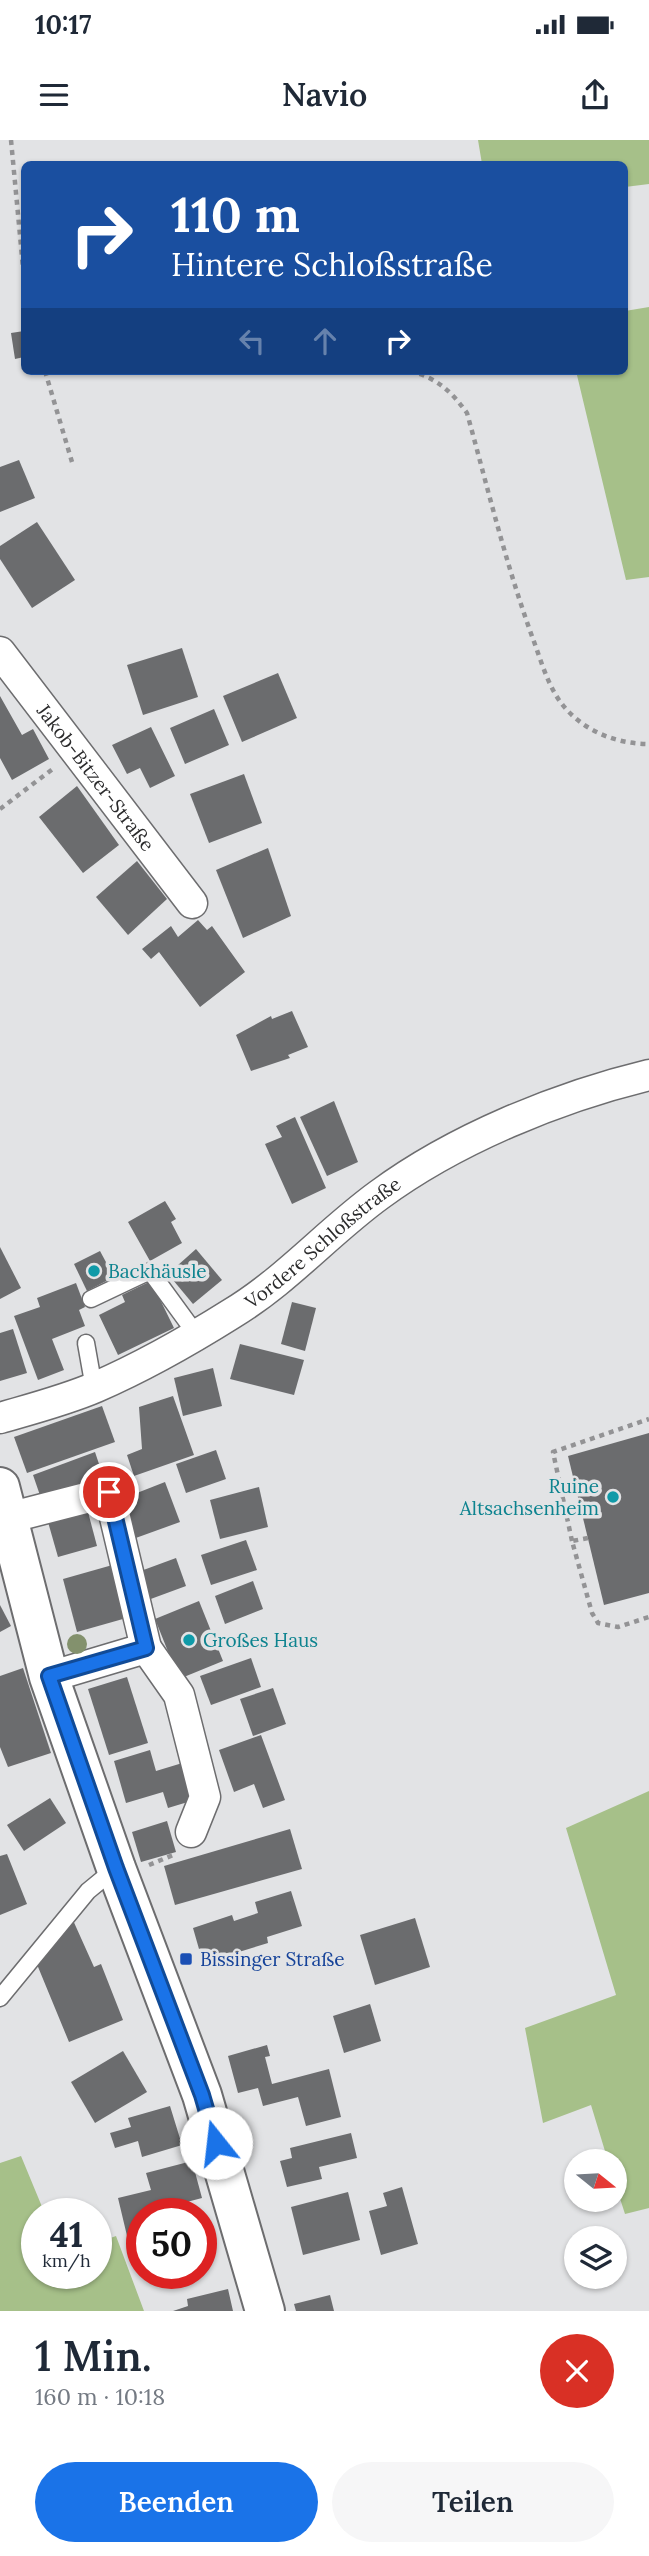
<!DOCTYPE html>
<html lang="de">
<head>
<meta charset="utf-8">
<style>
  :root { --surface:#fff; --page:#f6f6f7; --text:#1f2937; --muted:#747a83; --accent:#1a73e8 }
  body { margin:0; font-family:Lora,serif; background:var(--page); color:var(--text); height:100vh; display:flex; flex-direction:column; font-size:26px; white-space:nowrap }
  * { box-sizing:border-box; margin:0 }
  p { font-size:23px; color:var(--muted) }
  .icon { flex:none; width:38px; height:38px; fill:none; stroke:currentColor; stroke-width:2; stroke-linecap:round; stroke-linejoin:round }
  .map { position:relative; height:2171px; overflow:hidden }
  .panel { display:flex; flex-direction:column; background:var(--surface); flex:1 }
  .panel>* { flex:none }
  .top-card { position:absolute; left:21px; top:21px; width:607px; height:214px; border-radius:10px; box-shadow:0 2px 5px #0004; background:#1a4fa0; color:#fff; overflow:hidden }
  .needle { width:46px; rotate:108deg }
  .controls { position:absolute; left:564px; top:2009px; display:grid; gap:14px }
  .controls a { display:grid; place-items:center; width:63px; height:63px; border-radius:50%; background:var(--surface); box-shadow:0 2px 5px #0004; font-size:35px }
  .speed { position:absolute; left:21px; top:2058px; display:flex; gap:14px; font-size:35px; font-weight:700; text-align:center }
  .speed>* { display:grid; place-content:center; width:91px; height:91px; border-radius:50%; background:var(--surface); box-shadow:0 2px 5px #0004; line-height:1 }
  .speed small { font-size:18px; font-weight:400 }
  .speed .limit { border:10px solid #d22; background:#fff; color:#111 }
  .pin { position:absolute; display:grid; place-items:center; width:60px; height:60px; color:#fff; margin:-30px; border:4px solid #fff; border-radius:50%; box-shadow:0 2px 7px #0007 }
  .me { position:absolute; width:77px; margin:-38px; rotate:344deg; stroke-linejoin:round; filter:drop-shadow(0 0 5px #0008) }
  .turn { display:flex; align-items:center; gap:24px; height:147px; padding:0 35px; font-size:32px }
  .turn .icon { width:91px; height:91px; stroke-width:2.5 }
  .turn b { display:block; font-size:49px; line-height:60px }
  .lanes { display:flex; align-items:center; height:66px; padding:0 35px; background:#0003; justify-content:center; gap:35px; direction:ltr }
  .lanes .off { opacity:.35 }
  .round { display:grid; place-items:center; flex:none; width:74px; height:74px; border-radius:37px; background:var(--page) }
  .head { display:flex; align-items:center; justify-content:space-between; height:119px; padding:0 35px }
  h1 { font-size:42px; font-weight:600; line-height:52px }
  .cta { display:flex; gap:14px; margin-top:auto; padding:14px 35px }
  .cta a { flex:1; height:80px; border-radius:42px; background:var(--accent); color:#fff; font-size:28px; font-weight:600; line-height:80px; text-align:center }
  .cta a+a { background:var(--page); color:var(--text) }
  .status { display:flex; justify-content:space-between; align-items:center; height:49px; padding:0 35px; background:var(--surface); direction:ltr }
  .status svg { height:19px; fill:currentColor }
  header { display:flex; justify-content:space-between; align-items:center; height:91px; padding:0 35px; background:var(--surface); font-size:32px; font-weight:600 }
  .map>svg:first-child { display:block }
</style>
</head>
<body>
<div class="status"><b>10:17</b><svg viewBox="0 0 49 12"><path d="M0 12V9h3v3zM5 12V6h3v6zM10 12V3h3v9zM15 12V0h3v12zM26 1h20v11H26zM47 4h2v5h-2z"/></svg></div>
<header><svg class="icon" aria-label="menu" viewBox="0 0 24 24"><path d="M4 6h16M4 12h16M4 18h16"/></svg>Navio<svg class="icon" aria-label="share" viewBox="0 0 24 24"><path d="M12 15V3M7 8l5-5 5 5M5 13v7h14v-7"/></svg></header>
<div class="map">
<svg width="649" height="2171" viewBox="0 0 649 2171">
  <rect width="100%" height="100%" fill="#e2e3e5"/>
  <g fill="#a6c089">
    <polygon points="478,0 649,0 649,44 625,47 625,24 482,24"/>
    <polygon points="649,167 649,437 626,440 576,231 625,231 625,171"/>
    <polygon points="649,1651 649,2068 625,2074 614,2040 614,2021 608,2021 591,1965 543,1983 525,1888 616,1855 566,1688"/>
    <polygon points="21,2016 45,2074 37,2074 37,2133 96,2133 96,2103 116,2096 144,2171 0,2171 0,2023"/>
  </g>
  <g fill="#6b6c6e">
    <polygon points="24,191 24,217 15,219 11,193"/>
    <polygon points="19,320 35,358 0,372 0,327"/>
    <polygon points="37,382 75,440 32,468 0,419 0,406"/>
    <polygon points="182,508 198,557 143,575 127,525"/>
    <polygon points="278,533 297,578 242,602 223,556"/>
    <polygon points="0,556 22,595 33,589 49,619 12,640 0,618"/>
    <polygon points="214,569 229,605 185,624 170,588"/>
    <polygon points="151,587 175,636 150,648 140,628 127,634 112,605"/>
    <polygon points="244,634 262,683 209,703 190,654"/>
    <polygon points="77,646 119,705 83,733 39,677"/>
    <polygon points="268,708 291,776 243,798 216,730"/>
    <polygon points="137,721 167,759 128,795 96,757"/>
    <polygon points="198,780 207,790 212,786 245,832 200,867 159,812 151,819 142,809 171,786 178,797"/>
    <polygon points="292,871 308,907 288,915 290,918 251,931 236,895 271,876 272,879"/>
    <polygon points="334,961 358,1022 327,1036 300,977"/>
    <polygon points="295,977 326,1048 292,1064 265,1004 282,997 276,986"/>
    <polygon points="165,1061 176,1079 171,1082 182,1103 150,1121 128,1082"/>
    <polygon points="0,1107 21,1148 0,1159"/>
    <polygon points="196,1109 222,1140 193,1164 168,1134"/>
    <polygon points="100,1111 114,1137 87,1151 74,1124"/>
    <polygon points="151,1141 174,1188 118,1215 99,1175 125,1162 122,1155"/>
    <polygon points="76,1143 85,1167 79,1170 85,1186 52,1199 64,1230 38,1240 14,1176 40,1167 37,1158"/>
    <polygon points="292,1162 316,1168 305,1211 281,1204"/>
    <polygon points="13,1189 27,1233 0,1241 0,1193"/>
    <polygon points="240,1204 304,1220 294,1255 230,1239"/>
    <polygon points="213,1228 222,1266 183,1276 174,1238"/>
    <polygon points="173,1256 194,1315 134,1336 127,1315 142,1309 139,1267"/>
    <polygon points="102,1266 115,1302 27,1333 14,1297"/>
    <polygon points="649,1293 649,1453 604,1465 568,1316"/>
    <polygon points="216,1310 226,1339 186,1353 176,1324"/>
    <polygon points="95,1312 105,1342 43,1364 33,1335"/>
    <polygon points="165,1342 180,1382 133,1399 119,1360"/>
    <polygon points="259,1347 268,1387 220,1399 210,1360"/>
    <polygon points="88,1372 97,1406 58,1417 48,1382"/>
    <polygon points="246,1400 257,1430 211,1445 201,1415"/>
    <polygon points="176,1418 186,1446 148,1460 138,1432"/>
    <polygon points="116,1424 130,1477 77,1492 63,1439"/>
    <polygon points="253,1441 263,1469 225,1484 215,1456"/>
    <polygon points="199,1461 223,1521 179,1539 155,1479"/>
    <polygon points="0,1465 11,1486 0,1492"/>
    <polygon points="251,1518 261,1547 211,1565 200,1536"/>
    <polygon points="23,1528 51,1613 8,1627 0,1607 0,1536"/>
    <polygon points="127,1537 148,1603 109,1615 88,1549"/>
    <polygon points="273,1548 286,1584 253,1596 240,1559"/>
    <polygon points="261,1595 285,1660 263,1668 254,1644 234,1652 219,1610"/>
    <polygon points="150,1610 156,1631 189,1621 201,1658 168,1668 163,1652 126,1663 114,1621"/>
    <polygon points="50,1658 66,1683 24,1711 7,1685"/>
    <polygon points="167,1681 176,1712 141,1722 132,1692"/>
    <polygon points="290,1689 302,1729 175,1765 164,1726"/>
    <polygon points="7,1714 27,1764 0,1775 0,1716"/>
    <polygon points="291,1751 302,1786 267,1797 268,1803 203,1823 193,1788 232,1775 234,1781 258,1773 255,1762"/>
    <polygon points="72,1778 94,1827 101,1824 123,1880 69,1902 36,1822"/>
    <polygon points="415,1778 430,1827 375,1845 360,1795"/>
    <polygon points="370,1864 381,1901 344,1913 333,1876"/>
    <polygon points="267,1905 270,1916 265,1917 272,1944 329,1929 341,1977 306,1986 298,1957 263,1966 258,1948 238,1953 228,1916"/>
    <polygon points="123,1911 147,1952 95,1983 71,1942"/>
    <polygon points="170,1966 182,2005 142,2017 138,2001 115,2008 110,1993 131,1987 128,1978"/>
    <polygon points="351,1993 357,2018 319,2027 322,2039 287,2047 280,2021 292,2018 290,2008"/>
    <polygon points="192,2021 202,2058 160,2069 161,2074 142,2074 142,2095 128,2100 118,2058 151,2050 146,2033"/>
    <polygon points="402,2047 418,2104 381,2115 369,2071 387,2066 383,2053"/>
    <polygon points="348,2052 360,2100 303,2115 291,2067"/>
    <polygon points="228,2149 233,2171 173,2171 188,2166 187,2159"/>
    <polygon points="330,2155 334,2171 296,2171 294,2164"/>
  </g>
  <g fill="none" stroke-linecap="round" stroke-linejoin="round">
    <g stroke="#6d6d6f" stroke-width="19">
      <g id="service">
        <polyline points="91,1159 150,1131 196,1194"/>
        <polyline points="86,1203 94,1248"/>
        <polyline points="0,1858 88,1751 116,1728"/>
      </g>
    </g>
    <g stroke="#6d6d6f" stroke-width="33">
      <g id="minor">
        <path id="s1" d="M0 512 192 763"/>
        <path id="s2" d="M0 1278C31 1269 66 1260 96 1247 142 1227 188 1201 231 1174 286 1141 328 1092 379 1055 455 999 558 957 649 935"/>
        <polyline points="8,1378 109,1352 146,1508"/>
        <polyline points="49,1537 146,1508 179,1555 205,1657 191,1692"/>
      </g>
    </g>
    <g stroke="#6d6d6f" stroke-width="42">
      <polyline id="secondary" points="0,1347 49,1537 116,1728 202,1955 265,2171"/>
    </g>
    <g stroke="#939395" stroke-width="4.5" stroke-dasharray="5 5" stroke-linecap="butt">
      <polyline points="11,0 24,138"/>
      <polyline points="45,231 72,322"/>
      <path d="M410 231C437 238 451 251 467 273 488 349 506 425 533 499 542 523 549 551 567 570 588 593 619 604 649 604"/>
      <polyline points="0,669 54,628"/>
      <polyline points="588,1398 572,1401 592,1473 598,1483 618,1487 649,1477"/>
      <polyline points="572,1401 553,1312 649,1279"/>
      <polyline points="149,1725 173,1715"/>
    </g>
    <use href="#service" stroke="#fff" stroke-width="16"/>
    <use href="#minor" stroke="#fff" stroke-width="30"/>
    <use href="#secondary" stroke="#fff" stroke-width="38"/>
  </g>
  <circle fill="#83916d" cx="77" cy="1504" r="10"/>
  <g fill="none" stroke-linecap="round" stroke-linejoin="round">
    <g stroke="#114b97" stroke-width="18">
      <polyline id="route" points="109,1352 146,1508 49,1536 116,1728 202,1955 216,2003"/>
    </g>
    <use href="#route" stroke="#1a73e8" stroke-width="12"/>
  </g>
  <g fill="#0f9aa8" stroke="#e2e3e5" stroke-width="2.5">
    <circle cx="94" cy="1131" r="7"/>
    <circle cx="613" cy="1357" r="7"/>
    <circle cx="189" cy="1500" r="7"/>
  </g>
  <rect fill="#1a4fb4" stroke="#e2e3e5" stroke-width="2.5" x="179" y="1812" width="14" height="14" rx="3.5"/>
  <g text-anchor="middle" stroke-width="7" stroke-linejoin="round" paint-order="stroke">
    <g font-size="19" fill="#2b2b2c" stroke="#e2e3e5">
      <text dy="7" stroke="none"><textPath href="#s1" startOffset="158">Jakob-Bitzer-Straße</textPath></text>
      <text dy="7" stroke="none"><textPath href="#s2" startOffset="371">Vordere Schloßstraße</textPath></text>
    </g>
    <g font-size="19" fill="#0d838f" stroke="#e2e3e5" text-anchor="start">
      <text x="108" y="1138">Backhäusle</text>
      <text x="599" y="1353" text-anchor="end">Ruine<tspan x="599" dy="22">Altsachsenheim</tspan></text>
      <text x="203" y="1507">Großes Haus</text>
    </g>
    <g font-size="19" fill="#164399" stroke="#e2e3e5" text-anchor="start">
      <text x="200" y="1826">Bissinger Straße</text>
    </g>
  </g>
</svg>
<div class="controls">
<a><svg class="needle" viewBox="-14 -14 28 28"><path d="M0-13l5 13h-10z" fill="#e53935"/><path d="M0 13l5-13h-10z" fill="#747a83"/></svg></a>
<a><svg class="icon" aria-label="layers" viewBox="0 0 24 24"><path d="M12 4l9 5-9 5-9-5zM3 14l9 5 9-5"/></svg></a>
</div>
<div class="speed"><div>41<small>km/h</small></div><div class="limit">50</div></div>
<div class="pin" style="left:109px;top:1352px;background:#d93025"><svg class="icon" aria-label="arrive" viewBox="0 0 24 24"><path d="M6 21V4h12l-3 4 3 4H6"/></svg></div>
<svg class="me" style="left:216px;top:2003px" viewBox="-20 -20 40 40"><circle r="19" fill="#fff"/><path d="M0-13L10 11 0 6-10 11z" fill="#1a73e8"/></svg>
<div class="top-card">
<div class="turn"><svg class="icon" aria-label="right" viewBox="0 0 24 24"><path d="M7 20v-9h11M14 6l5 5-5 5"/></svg><div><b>110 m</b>Hintere Schloßstraße</div></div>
<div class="lanes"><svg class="icon off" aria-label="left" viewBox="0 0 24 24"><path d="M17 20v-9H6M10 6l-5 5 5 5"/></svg><svg class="icon off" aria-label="ahead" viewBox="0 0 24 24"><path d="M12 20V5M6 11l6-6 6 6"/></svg><svg class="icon" aria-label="right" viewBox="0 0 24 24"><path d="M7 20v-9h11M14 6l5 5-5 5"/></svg></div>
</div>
</div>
<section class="panel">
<div class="head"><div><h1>1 Min.</h1><p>160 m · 10:18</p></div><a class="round" style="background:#d93025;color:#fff"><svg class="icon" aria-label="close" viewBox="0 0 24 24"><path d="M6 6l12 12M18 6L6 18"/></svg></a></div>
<div class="cta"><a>Beenden</a><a>Teilen</a></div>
</section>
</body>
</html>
